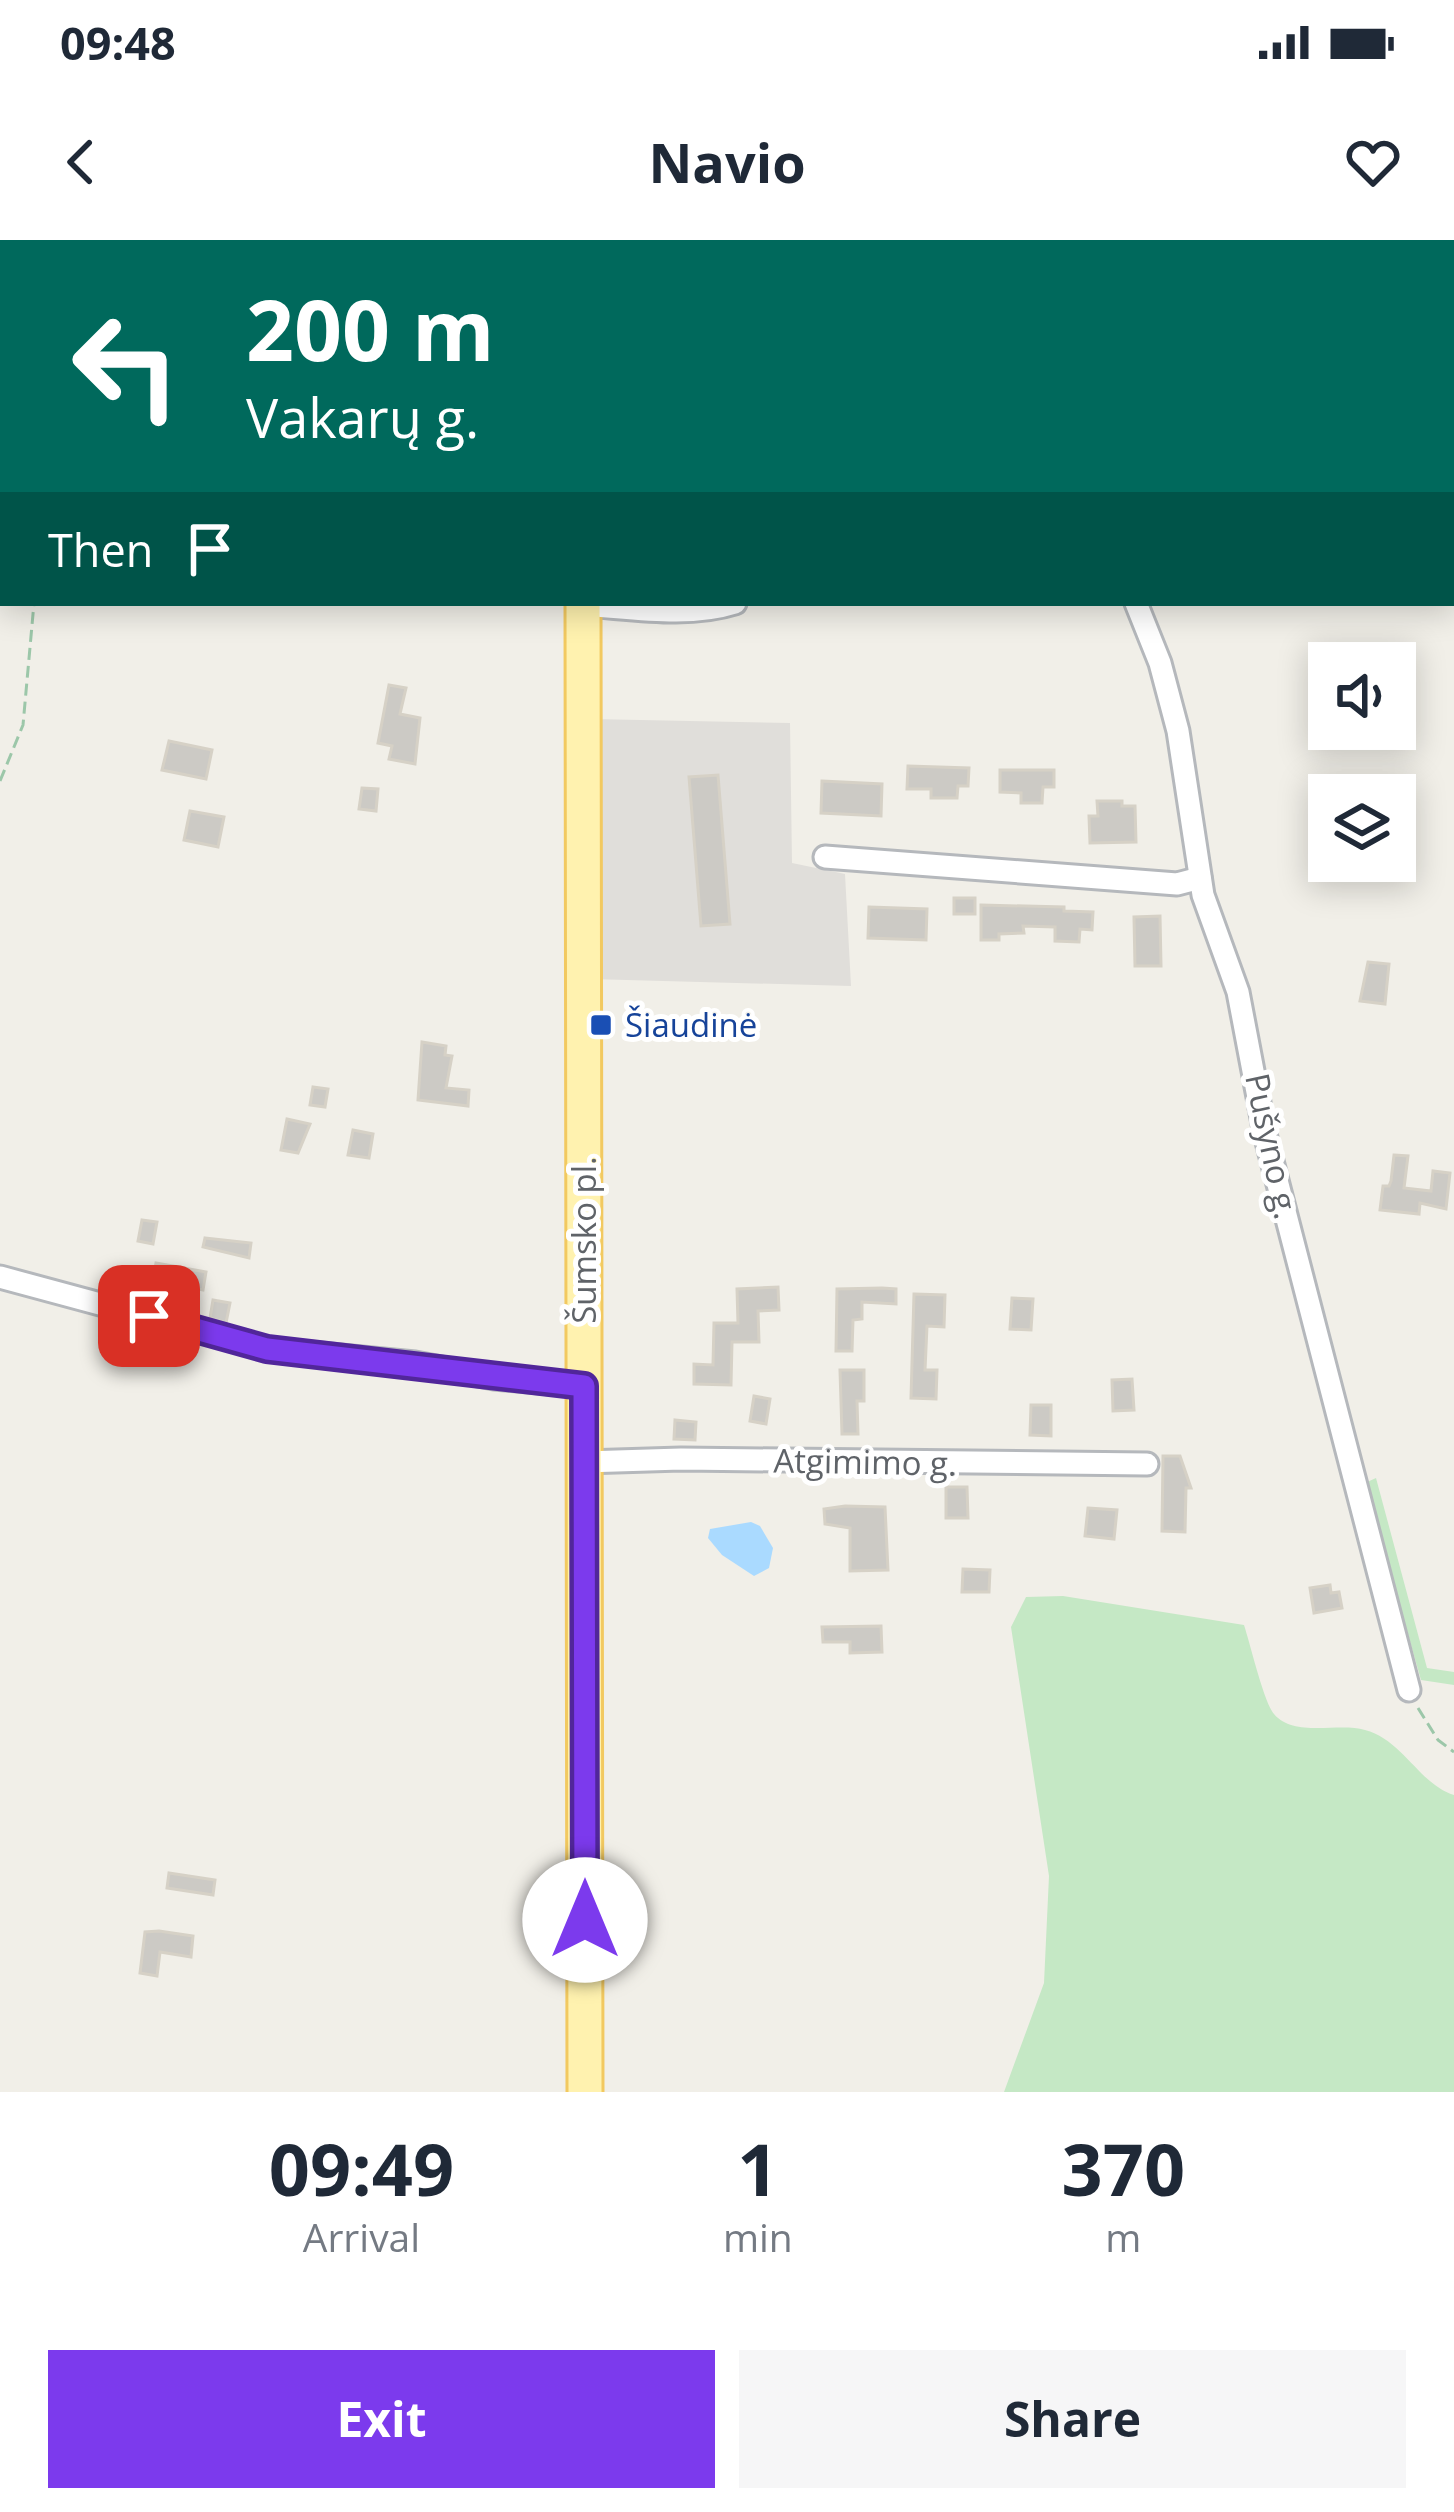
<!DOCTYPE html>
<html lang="en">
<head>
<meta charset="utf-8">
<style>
  :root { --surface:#fff; --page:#f6f6f7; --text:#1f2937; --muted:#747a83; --accent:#7c3aed }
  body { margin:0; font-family:"Open Sans",sans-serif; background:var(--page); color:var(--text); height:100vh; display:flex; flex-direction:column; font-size:45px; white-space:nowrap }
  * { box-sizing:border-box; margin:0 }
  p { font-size:39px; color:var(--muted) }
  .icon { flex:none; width:66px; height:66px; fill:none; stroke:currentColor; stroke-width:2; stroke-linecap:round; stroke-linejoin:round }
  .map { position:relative; height:1852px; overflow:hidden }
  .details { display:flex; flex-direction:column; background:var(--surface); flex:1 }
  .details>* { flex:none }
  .banner { position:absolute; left:0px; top:0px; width:1455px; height:366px; box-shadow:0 6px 30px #0003; background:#00695c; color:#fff; overflow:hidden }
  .buttons { position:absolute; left:1308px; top:402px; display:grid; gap:24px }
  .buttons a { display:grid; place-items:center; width:108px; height:108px; border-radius:0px; background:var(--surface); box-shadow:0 6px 30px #0003; font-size:60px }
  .pin { position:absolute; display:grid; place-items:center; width:102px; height:102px; color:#fff; margin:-51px; border-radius:24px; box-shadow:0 6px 18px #0006 }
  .me { position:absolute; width:132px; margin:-66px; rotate:0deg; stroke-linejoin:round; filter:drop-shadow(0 0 9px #0008) }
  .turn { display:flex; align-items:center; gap:42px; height:252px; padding:0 48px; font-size:54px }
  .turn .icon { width:156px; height:156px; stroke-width:2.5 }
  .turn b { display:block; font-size:84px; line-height:102px }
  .then { display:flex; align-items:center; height:114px; padding:0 48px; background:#0003; gap:24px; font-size:45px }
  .eta { display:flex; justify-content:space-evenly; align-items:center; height:204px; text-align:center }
  .eta b { font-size:72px; font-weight:700; line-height:84px }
  .action { display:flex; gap:24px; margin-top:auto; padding:24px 48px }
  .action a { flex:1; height:138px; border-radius:0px; background:var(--accent); color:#fff; font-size:48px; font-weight:700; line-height:138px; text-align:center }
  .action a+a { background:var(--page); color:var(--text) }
  .status { display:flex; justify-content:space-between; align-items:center; height:84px; padding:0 60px; background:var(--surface); direction:ltr }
  .status svg { height:33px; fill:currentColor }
  header { display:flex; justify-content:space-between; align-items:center; height:156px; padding:0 48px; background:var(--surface); font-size:54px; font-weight:700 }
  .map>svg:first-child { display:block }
</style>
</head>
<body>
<div class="status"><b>09:48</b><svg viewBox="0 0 49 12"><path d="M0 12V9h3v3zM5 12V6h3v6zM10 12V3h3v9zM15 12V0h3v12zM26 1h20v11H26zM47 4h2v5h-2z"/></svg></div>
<header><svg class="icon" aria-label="back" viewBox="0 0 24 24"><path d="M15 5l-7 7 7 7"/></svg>Navio<svg class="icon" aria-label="heart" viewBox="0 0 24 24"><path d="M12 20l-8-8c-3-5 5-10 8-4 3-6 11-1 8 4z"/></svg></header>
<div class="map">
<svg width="1454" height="1852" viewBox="0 0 1454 1852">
  <rect width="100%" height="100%" fill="#f1efe8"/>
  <polygon fill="#e0deda" points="591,479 790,483 792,623 845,634 851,746 590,739"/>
  <g fill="#c5e8c5">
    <polygon points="1376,1238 1427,1428 1454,1432 1454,1445 1421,1440 1365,1243"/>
    <path d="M1063 1356 1244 1385C1250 1403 1264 1463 1274 1474 1294 1498 1339 1482 1365 1490 1403 1500 1419 1544 1454 1555V1852H1004L1044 1743 1049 1636 1011 1387 1026 1357Z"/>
  </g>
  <polygon fill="#aadaff" points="751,1282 760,1286 773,1308 769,1328 754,1336 722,1315 708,1298 710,1289"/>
  <g fill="#cccac5" stroke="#d6d1c6" stroke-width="3">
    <polygon points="389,445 406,448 400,474 420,478 415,524 389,519 392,506 378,503"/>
    <polygon points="169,501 212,510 206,539 162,530"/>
    <polygon points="908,526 969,528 968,546 958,546 957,558 931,558 931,549 907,549"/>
    <polygon points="1000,530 1054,530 1054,547 1043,547 1042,563 1021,563 1021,553 1000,552"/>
    <polygon points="718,535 730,684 701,686 689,537"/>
    <polygon points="822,541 882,544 881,576 821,573"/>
    <polygon points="362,548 378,549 376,571 359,569"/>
    <polygon points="1097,561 1122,561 1122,566 1135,566 1136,602 1090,603 1089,576 1098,576"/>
    <polygon points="190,571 224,577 218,607 184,600"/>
    <rect x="954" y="658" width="21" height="16"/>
    <polygon points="981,665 1064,667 1064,671 1093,672 1092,690 1080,689 1079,702 1055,701 1055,687 1023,686 1024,693 999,694 999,700 981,700"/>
    <polygon points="869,667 927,669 926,700 868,698"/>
    <polygon points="1160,676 1161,726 1135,726 1134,677"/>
    <polygon points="1368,722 1389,724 1385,764 1360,761"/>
    <polygon points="422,802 446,806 445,815 452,816 446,848 469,850 468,866 418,860"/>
    <polygon points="313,847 328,849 325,867 310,865"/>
    <polygon points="287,879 310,884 298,913 281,910"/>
    <polygon points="353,890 373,894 369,918 348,915"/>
    <polygon points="1394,915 1408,916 1404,948 1431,951 1433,931 1450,933 1446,969 1420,963 1419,974 1380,970 1383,946 1389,946 1391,941"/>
    <polygon points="142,980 157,982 153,1004 138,1001"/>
    <polygon points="205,998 251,1003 249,1018 203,1007"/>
    <polygon points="156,1023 206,1032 203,1050 153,1040"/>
    <polygon points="778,1047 779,1070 758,1071 759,1102 732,1102 731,1145 694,1144 694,1124 713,1125 714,1083 738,1083 737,1049"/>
    <polygon points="882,1048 896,1049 896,1064 862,1062 862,1079 853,1080 852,1111 836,1111 837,1049"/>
    <polygon points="914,1054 945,1055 944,1087 927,1086 925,1130 937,1130 936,1159 911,1158"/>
    <polygon points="1012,1058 1033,1059 1031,1090 1010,1089"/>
    <polygon points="213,1060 230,1063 226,1083 210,1078"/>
    <polygon points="840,1130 864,1130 864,1161 857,1161 858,1194 842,1194"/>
    <polygon points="1132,1139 1134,1170 1113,1171 1112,1140"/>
    <polygon points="754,1156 770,1159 766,1184 750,1181"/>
    <polygon points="1031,1165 1051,1165 1051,1196 1030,1195"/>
    <polygon points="675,1180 696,1182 695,1200 674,1199"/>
    <polygon points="1163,1216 1180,1216 1191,1248 1186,1248 1185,1292 1162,1291"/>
    <polygon points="946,1247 967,1247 968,1278 946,1278"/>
    <polygon points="845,1266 885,1267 888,1330 850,1331 850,1288 825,1284 824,1269"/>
    <polygon points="1088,1268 1117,1270 1114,1299 1085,1296"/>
    <polygon points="963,1329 990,1330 989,1352 962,1352"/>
    <polygon points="1330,1345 1331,1353 1339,1352 1342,1368 1314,1373 1310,1348"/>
    <polygon points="881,1386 882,1412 850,1413 850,1402 823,1402 822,1387"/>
    <polygon points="169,1633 215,1640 213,1655 167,1648"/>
    <polygon points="159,1691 193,1696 191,1717 160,1712 157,1736 140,1733 145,1692"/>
  </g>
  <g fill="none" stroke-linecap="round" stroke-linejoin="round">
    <g stroke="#b5b8bc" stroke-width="27">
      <g id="street">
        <polyline points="1452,114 1454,113"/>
        <polyline points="0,233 3,233"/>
        <polyline points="1136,363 1160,423 1178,491 1203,655 1238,752 1265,894 1409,1450"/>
        <path d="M583 365C632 368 688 378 735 363"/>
        <polyline points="825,617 1177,644 1200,638"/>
        <polyline points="0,1037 267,1109 415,1123 494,1138 584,1146"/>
        <polyline points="584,1222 681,1219 1147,1224"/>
      </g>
    </g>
    <g stroke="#f2c960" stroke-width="39">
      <g id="primary">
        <polyline points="583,3 583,0"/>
        <polyline points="583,363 585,1852"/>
      </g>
    </g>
    <g stroke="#9cc7a9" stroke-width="3" stroke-dasharray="12 6" stroke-linecap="butt">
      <polyline points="0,541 23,485 34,363"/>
      <polyline points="1418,1468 1438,1500 1454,1512"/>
    </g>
    <use href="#street" stroke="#fff" stroke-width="21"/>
    <use href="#primary" stroke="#fff2af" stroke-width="33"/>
  </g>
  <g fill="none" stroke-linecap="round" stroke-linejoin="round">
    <g stroke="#51269a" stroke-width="30">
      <polyline id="route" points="149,1076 267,1109 584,1146 585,1680"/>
    </g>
    <use href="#route" stroke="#7c3aed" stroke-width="21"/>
  </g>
  <rect fill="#1a4fb4" stroke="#fff" stroke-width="4.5" x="589" y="773" width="24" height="24" rx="6"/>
  <g text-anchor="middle" stroke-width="10" stroke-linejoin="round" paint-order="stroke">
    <g font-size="33" fill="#164399" stroke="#fff" text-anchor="start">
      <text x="625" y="797">Šiaudinė</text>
    </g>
    <g font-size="33" fill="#5f6368" stroke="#fff">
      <text transform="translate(1272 906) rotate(78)" y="12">Pušyno g.</text>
      <text transform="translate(584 1000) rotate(-90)" y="12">Šumsko pl.</text>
      <text transform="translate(865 1222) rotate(1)" y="12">Atgimimo g.</text>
    </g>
  </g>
</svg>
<div class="buttons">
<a><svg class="icon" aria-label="sound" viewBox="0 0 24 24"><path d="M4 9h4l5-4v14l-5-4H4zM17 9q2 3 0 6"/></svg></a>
<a><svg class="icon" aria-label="layers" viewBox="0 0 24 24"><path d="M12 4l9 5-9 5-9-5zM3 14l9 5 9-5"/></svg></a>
</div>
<div class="pin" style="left:149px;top:1076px;background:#d93025"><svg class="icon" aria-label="arrive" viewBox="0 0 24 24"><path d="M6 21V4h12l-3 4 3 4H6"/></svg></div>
<svg class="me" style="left:585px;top:1680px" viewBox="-20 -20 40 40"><circle r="19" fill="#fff"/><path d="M0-13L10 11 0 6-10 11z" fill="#7c3aed"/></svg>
<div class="banner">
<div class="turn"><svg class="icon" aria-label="left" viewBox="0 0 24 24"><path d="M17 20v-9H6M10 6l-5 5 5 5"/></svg><div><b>200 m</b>Vakarų g.</div></div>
<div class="then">Then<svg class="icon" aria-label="arrive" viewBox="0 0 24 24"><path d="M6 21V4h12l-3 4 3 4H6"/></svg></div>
</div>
</div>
<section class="details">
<div class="eta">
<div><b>09:49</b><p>Arrival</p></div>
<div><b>1</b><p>min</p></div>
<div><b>370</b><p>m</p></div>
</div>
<div class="action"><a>Exit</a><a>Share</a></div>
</section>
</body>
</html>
